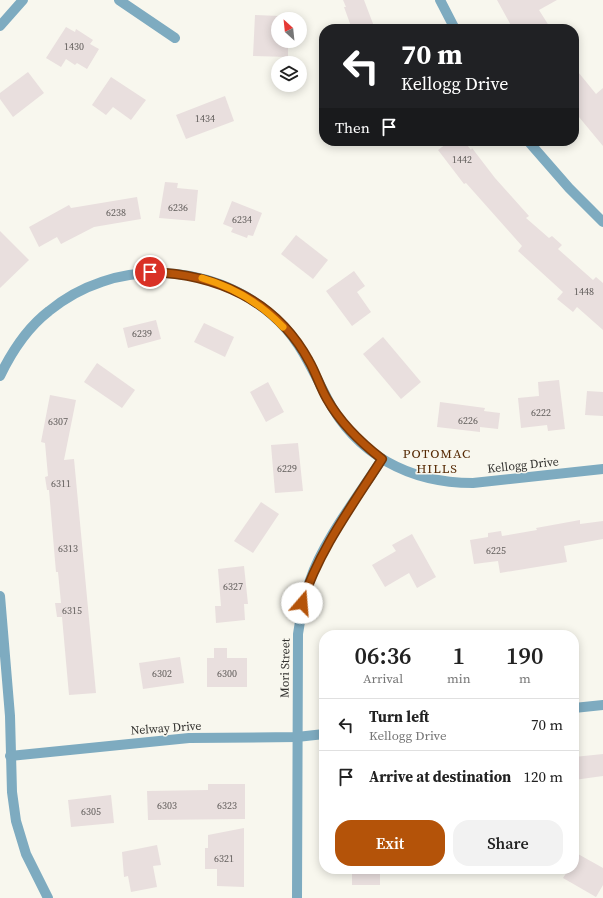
<!DOCTYPE html>
<html lang="en">
<head>
<meta charset="utf-8">
<style>
  :root { --surface:#fff; --page:#f2f2f2; --text:#222; --muted:#767676; --line:#e0e0e0; --accent:#b45309 }
  body { margin:0; font-family:"Source Serif 4",serif; background:var(--page); color:var(--text); height:100vh; display:flex; flex-direction:column; font-size:15px; white-space:nowrap }
  * { box-sizing:border-box; margin:0 }
  p { font-size:13px; color:var(--muted) }
  .icon { flex:none; width:22px; height:22px; fill:none; stroke:currentColor; stroke-width:2; stroke-linecap:round; stroke-linejoin:round }
  .map { position:relative; flex:1; overflow:hidden }
  .panel { position:absolute; left:319px; top:630px; width:260px; height:244px; display:flex; flex-direction:column; background:var(--surface); border-radius:16px; box-shadow:0 2px 10px #0003 }
  .panel>* { flex:none }
  .top-card { position:absolute; left:319px; top:24px; width:260px; height:122px; border-radius:16px; box-shadow:0 2px 10px #0003; background:#202124; color:#fff; overflow:hidden }
  .needle { width:26px; rotate:333deg }
  .buttons { position:absolute; left:271px; top:12px; display:grid; gap:8px }
  .buttons a { display:grid; place-items:center; width:36px; height:36px; border-radius:50%; background:var(--surface); box-shadow:0 2px 10px #0003; font-size:20px }
  .pin { position:absolute; display:grid; place-items:center; width:34px; height:34px; color:#fff; margin:-17px; border:2px solid #fff; border-radius:50%; box-shadow:0 1px 4px #0007 }
  .me { position:absolute; width:44px; margin:-22px; rotate:18deg; stroke-linejoin:round; filter:drop-shadow(0 0 3px #0008) }
  .turn { display:flex; align-items:center; gap:14px; height:84px; padding:0 16px; font-size:18px }
  .turn .icon { width:52px; height:52px; stroke-width:2.5 }
  .turn b { display:block; font-size:28px; line-height:34px }
  .then { display:flex; align-items:center; height:38px; padding:0 16px; background:#0003; gap:8px; font-size:15px }
  .eta { display:flex; justify-content:space-evenly; align-items:center; height:68px; text-align:center }
  .eta b { font-size:24px; font-weight:600; line-height:28px }
  .action { display:flex; gap:8px; margin-top:auto; padding:8px 16px }
  .action a { flex:1; height:46px; border-radius:16px; background:var(--accent); color:#fff; font-size:16px; font-weight:600; line-height:46px; text-align:center }
  .action a+a { background:var(--page); color:var(--text) }
  ul { padding:0; list-style:none }
  li { display:flex; align-items:center; gap:12px; height:52px; padding:0 16px; border-top:1px solid var(--line) }
  li div { flex:1 }
  li b { display:block; font-size:15px }
  li em { font-style:normal }
  .map>svg:first-child { display:block }
</style>
</head>
<body>
<div class="map">
<svg width="603" height="898" viewBox="0 0 603 898">
  <rect width="100%" height="100%" fill="#f8f7ee"/>
  <g fill="#e9dfde">
    <polygon points="343,0 364,0 375,29 352,29 344,7 346,7"/>
    <polygon points="497,0 557,0 539,10 551,29 513,29"/>
    <polygon points="255,15 280,16 280,19 278,19 278,41 288,41 288,57 253,56"/>
    <polygon points="66,27 75,32 76,29 93,40 90,44 99,49 87,69 77,63 75,65 66,59 61,67 46,58"/>
    <polygon points="574,67 596,94 603,88 603,146 574,111"/>
    <polygon points="28,72 44,93 13,117 0,99 0,93"/>
    <polygon points="111,77 146,100 131,120 113,107 106,115 92,105"/>
    <polygon points="225,96 234,121 186,139 176,115"/>
    <polygon points="450,141 464,141 471,150 472,148 495,178 529,216 526,218 549,238 552,236 562,245 558,249 593,280 596,277 603,283 603,330 577,307 573,312 557,299 563,292 518,251 522,246 466,183 464,184 438,150"/>
    <polygon points="165,182 178,183 177,188 198,190 195,221 159,218"/>
    <polygon points="137,197 141,219 94,227 61,244 57,237 39,247 29,227 69,205 71,208"/>
    <polygon points="232,201 262,213 253,236 248,235 247,238 231,232 233,228 223,224"/>
    <polygon points="0,231 29,260 0,288"/>
    <polygon points="296,235 328,260 313,279 281,254"/>
    <polygon points="354,271 365,286 357,292 371,312 352,326 326,291"/>
    <polygon points="156,320 161,339 128,348 123,328"/>
    <polygon points="204,323 234,337 225,357 194,342"/>
    <polygon points="383,337 421,382 401,399 363,354"/>
    <polygon points="97,363 135,390 122,408 84,382"/>
    <polygon points="559,380 565,429 548,431 547,425 521,428 518,398 539,396 538,382"/>
    <polygon points="268,382 284,412 266,422 250,392"/>
    <polygon points="587,391 603,392 603,416 585,415"/>
    <polygon points="50,395 76,400 64,460 74,459 96,693 69,695 62,617 57,617 55,603 61,603 58,572 56,572 49,490 47,490 45,477 48,476 45,443 41,442"/>
    <polygon points="440,402 485,408 484,411 500,413 498,429 480,427 480,432 437,427"/>
    <polygon points="298,443 303,491 275,493 271,445"/>
    <polygon points="261,502 279,514 253,553 234,541"/>
    <polygon points="580,520 580,524 603,521 603,539 564,546 567,562 500,573 498,561 474,564 470,540 488,537 488,533 501,531 502,536 537,530 536,528"/>
    <polygon points="412,534 436,577 417,588 409,573 385,587 372,565 396,551 392,545"/>
    <polygon points="244,566 248,604 244,604 245,620 216,623 215,606 221,606 218,569"/>
    <polygon points="214,648 227,648 227,658 247,658 247,687 207,687 207,658 214,658"/>
    <polygon points="180,657 184,683 143,689 139,663"/>
    <polygon points="603,754 603,776 574,780 574,757"/>
    <polygon points="208,784 245,784 245,819 148,820 147,791 208,790"/>
    <polygon points="111,795 114,823 71,827 68,800"/>
    <polygon points="244,828 244,887 217,886 217,869 205,869 205,848 208,848 208,835"/>
    <polygon points="157,845 161,865 153,866 157,887 131,892 128,876 124,877 122,852"/>
    <polygon points="578,854 603,868 603,885 596,897 563,878 569,869 574,869 574,860"/>
    <rect x="352" y="869" width="28" height="16"/>
  </g>
  <g fill="none" stroke-linecap="round" stroke-linejoin="round">
    <g stroke="#7eabc0" stroke-width="10">
      <polyline points="119,0 175,38"/>
      <polyline points="440,0 455,29"/>
      <polyline points="0,26 23,0"/>
      <polyline points="528,141 569,188 603,222"/>
      <path d="M0 376C12 351 27 328 49 311 113 258 210 261 272 315 300 339 310 366 327 398 356 455 410 483 473 483L603 469"/>
      <polyline points="0,596 10,716 12,792 16,821 26,854 48,898"/>
      <polyline points="574,708 603,705"/>
      <polyline points="10,756 189,738 297,737 324,734"/>
      <path d="M297 898 298 634C301 616 303 598 310 580 323 541 359 495 382 459"/>
    </g>
  </g>
  <g fill="none" stroke-linecap="round" stroke-linejoin="round">
    <g stroke="#753606" stroke-width="10">
      <path id="route" d="M150 272C216 274 276 300 309 361 316 373 320 387 327 399 341 424 360 442 382 459 352 506 319 550 302 603"/>
    </g>
    <use href="#route" stroke="#b45309" stroke-width="7"/>
    <path stroke="#f59e0b" stroke-width="7" d="M202 278C233 287 260 303 283 327"/>
  </g>
  <g text-anchor="middle" stroke-width="3" stroke-linejoin="round" paint-order="stroke">
    <g font-size="10" fill="#605c5a">
      <text x="74" y="50">1430</text>
      <text x="205" y="122">1434</text>
      <text x="462" y="163">1442</text>
      <text x="178" y="211">6236</text>
      <text x="116" y="216">6238</text>
      <text x="242" y="223">6234</text>
      <text x="584" y="295">1448</text>
      <text x="142" y="337">6239</text>
      <text x="541" y="416">6222</text>
      <text x="468" y="424">6226</text>
      <text x="58" y="425">6307</text>
      <text x="287" y="472">6229</text>
      <text x="61" y="487">6311</text>
      <text x="68" y="552">6313</text>
      <text x="496" y="554">6225</text>
      <text x="233" y="590">6327</text>
      <text x="72" y="614">6315</text>
      <text x="162" y="677">6302</text>
      <text x="227" y="677">6300</text>
      <text x="167" y="809">6303</text>
      <text x="227" y="809">6323</text>
      <text x="91" y="815">6305</text>
      <text x="224" y="862">6321</text>
    </g>
    <g font-size="12" fill="#32312e" stroke="#f8f7ee">
      <text transform="translate(523 465) rotate(-6)" y="4">Kellogg Drive</text>
      <text transform="translate(285 668) rotate(-89)" y="4">Mori Street</text>
      <text transform="translate(166 728) rotate(-4)" y="4">Nelway Drive</text>
    </g>
    <g font-size="13" letter-spacing="1" fill="#562a05" stroke="#f8f7ee">
      <text x="437" y="458">POTOMAC<tspan x="437" dy="15">HILLS</tspan></text>
    </g>
  </g>
</svg>
<div class="buttons">
<a><svg class="needle" viewBox="-14 -14 28 28"><path d="M0-13l5 13h-10z" fill="#e53935"/><path d="M0 13l5-13h-10z" fill="#767676"/></svg></a>
<a><svg class="icon" aria-label="layers" viewBox="0 0 24 24"><path d="M12 4l9 5-9 5-9-5zM3 14l9 5 9-5"/></svg></a>
</div>
<div class="pin" style="left:150px;top:272px;background:#d93025"><svg class="icon" aria-label="arrive" viewBox="0 0 24 24"><path d="M6 21V4h12l-3 4 3 4H6"/></svg></div>
<svg class="me" style="left:302px;top:603px" viewBox="-20 -20 40 40"><circle r="19" fill="#fff"/><path d="M0-13L10 11 0 6-10 11z" fill="#b45309"/></svg>
<div class="top-card">
<div class="turn"><svg class="icon" aria-label="left" viewBox="0 0 24 24"><path d="M17 20v-9H6M10 6l-5 5 5 5"/></svg><div><b>70 m</b>Kellogg Drive</div></div>
<div class="then">Then<svg class="icon" aria-label="arrive" viewBox="0 0 24 24"><path d="M6 21V4h12l-3 4 3 4H6"/></svg></div>
</div>
<section class="panel">
<div class="eta">
<div><b>06:36</b><p>Arrival</p></div>
<div><b>1</b><p>min</p></div>
<div><b>190</b><p>m</p></div>
</div>
<ul>
<li><svg class="icon" aria-label="left" viewBox="0 0 24 24"><path d="M17 20v-9H6M10 6l-5 5 5 5"/></svg><div><b>Turn left</b><p>Kellogg Drive</p></div><em>70 m</em></li>
<li><svg class="icon" aria-label="arrive" viewBox="0 0 24 24"><path d="M6 21V4h12l-3 4 3 4H6"/></svg><div><b>Arrive at destination</b></div><em>120 m</em></li>
</ul>
<div class="action"><a>Exit</a><a>Share</a></div>
</section>
</div>
</body>
</html>
